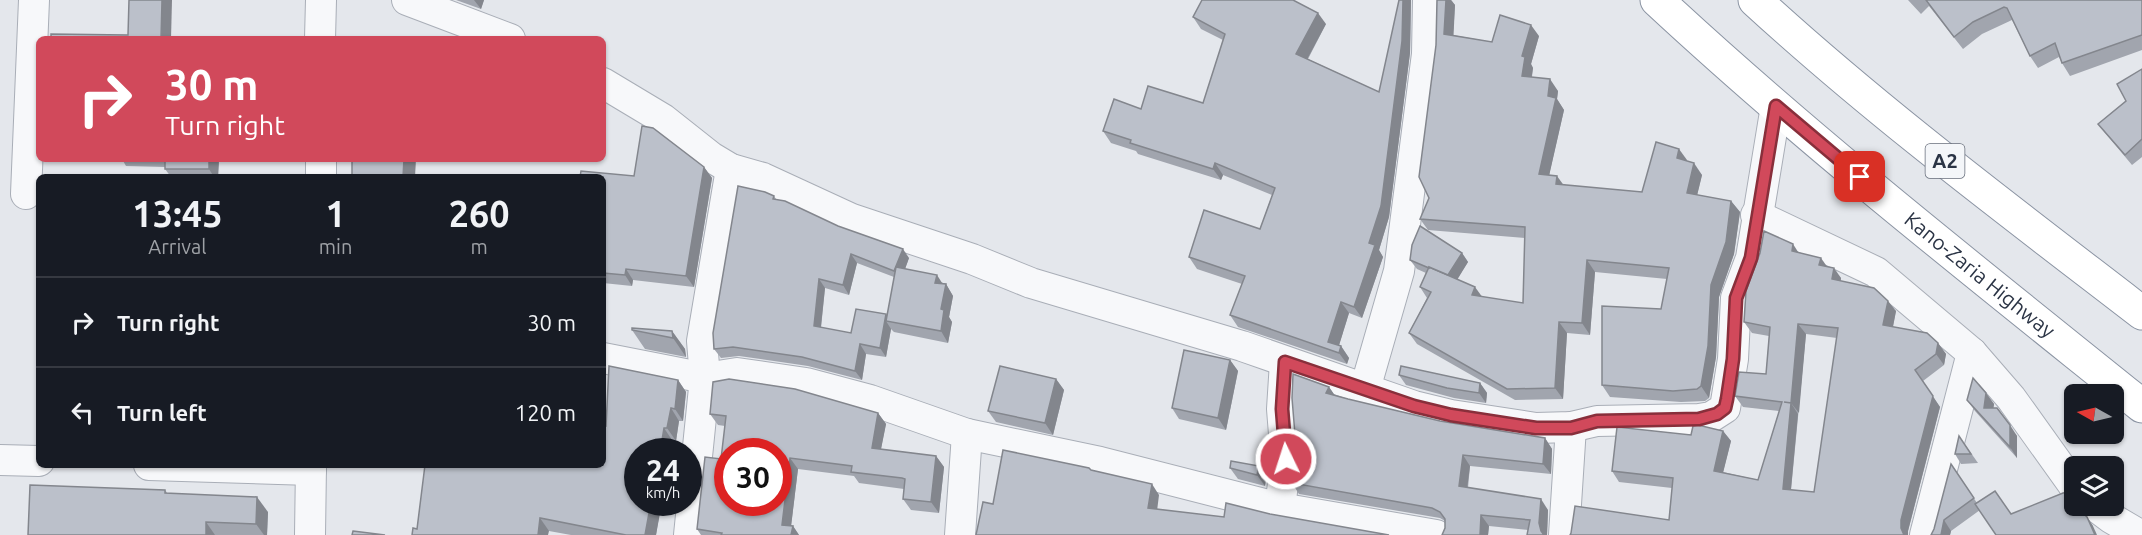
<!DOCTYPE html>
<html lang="en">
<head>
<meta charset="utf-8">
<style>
  :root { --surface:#171b24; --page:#242831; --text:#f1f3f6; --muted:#9ea1a6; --line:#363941 }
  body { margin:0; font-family:Ubuntu,sans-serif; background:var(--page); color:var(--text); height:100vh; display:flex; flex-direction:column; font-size:22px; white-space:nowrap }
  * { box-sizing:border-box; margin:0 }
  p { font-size:20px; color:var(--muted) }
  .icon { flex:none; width:33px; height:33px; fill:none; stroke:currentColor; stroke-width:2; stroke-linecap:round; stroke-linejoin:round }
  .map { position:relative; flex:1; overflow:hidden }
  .drawer { position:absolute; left:36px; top:174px; width:570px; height:294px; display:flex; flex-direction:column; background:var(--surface); border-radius:9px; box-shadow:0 2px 4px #0004 }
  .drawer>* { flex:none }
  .banner { position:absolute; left:36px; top:36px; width:570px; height:126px; border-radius:9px; box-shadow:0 2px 4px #0004; background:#d1495b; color:#fff; overflow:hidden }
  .needle { width:39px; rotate:278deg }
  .buttons { position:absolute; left:2064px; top:384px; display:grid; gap:12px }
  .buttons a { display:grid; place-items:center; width:60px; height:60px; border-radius:9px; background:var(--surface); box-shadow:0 2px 4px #0004; font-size:30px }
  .speed { position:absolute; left:624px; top:438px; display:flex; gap:12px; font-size:30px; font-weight:700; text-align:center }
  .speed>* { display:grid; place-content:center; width:78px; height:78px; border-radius:50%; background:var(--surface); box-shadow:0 2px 4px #0004; line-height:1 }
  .speed small { font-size:15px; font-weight:400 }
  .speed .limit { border:9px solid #d22; background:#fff; color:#111 }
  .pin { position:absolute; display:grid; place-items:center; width:51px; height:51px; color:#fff; margin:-26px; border-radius:12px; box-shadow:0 3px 9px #0006 }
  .me { position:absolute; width:66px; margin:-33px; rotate:356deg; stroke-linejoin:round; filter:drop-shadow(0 0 4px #0008) }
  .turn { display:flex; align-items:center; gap:21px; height:126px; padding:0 30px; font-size:27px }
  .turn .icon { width:78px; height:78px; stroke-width:2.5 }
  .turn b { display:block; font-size:42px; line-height:51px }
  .eta { display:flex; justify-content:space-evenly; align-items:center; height:102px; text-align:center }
  .eta b { font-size:36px; font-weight:600; line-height:42px }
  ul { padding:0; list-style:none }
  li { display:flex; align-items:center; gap:18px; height:90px; padding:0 30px; border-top:2px solid var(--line) }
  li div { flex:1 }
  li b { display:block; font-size:22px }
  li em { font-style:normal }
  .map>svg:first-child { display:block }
</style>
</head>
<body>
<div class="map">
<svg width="2142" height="535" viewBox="0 0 2142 535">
  <rect width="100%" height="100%" fill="#e4e7ec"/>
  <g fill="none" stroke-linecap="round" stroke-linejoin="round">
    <g stroke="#a9aeb7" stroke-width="32">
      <g id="street">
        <polyline points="407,0 510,39"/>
        <polyline points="320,39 321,0"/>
        <polyline points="603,83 663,119 711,157 731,169 763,178 852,219 972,259 1031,283 1242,346 1414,406 1451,415 1536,428 1571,427 1597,421 1699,419 1711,417 1725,408 1733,359 1736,298 1751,258 1776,106"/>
        <polyline points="321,159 321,177"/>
        <polyline points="26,194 34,0"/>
        <polyline points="1756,215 1876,272 1972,353 2011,398 2074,486"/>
        <polyline points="603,358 705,378 737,373 806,383 870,400 967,434 1100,462 1280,508 1436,535"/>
        <polyline points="1365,389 1399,271 1427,54 1428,0"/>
        <polyline points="0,460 39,461"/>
        <polyline points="149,465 311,470"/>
        <polyline points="2095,506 2111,518 2140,535"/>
        <polyline points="1280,508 1286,459 1282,409 1285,362"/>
        <polyline points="310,535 311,465"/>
        <polyline points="689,535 705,378 702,341 731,169"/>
        <polyline points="960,535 967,434"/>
        <polyline points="1564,535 1571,427"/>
        <polyline points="1925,535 1972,353"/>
      </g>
    </g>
    <g stroke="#8b94a3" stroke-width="35">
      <g id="highway">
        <path id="s1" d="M1657 0C1812 144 1978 274 2142 406"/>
        <path d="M1755 0C1877 112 2011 212 2142 313"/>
      </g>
    </g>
    <use href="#street" stroke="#f7f8fa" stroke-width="30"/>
    <use href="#highway" stroke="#fff" stroke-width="33"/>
  </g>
  <g fill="#a1a5ae" fill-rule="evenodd">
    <polygon points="456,0 484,0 481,9"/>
    <polygon points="1399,0 1411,0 1410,53 1389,217 1379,250 1383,257 1362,318 1349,313 1339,345 1341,346 1349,358 1347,364 1238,327 1230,315 1242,284 1197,269 1189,257 1260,229 1272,195 1223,175 1221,180 1138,154 1136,151 1111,143 1103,131 1141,109 1203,103 1223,40 1201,29 1193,17 1326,24 1308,59 1379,92"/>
    <polygon points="1437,0 1451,0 1455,5 1453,35 1492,42 1539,36 1531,64 1533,68 1532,77 1558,91 1557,99 1564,110 1549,175 1563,185 1642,192 1687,160 1687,161 1702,175 1697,195 1731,201 1740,212 1734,254 1719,297 1716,357 1709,398 1705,401 1681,402 1610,397 1602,385 1661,309 1667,279 1595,272 1590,335 1567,333 1563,399 1515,400 1417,344 1409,333 1427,298 1420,287 1426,273 1417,269 1410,260 1462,253 1468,262 1457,279 1483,297 1523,303 1525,238 1428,230 1420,219 1429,198 1436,45"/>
    <polygon points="1908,0 2142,0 2142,50 2070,76 2062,63 2059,57 2038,68 2030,56 2012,20 1982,34 1963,49 1929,6 1921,14"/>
    <polygon points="2142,69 2142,157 2132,165 2106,134 2098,124 2126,101"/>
    <polygon points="122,159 219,159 218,177 171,177 165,169 165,167 126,166"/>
    <polygon points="704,167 712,178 694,287 633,280 632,286 603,283 603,177 634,176"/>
    <path d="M774 196 776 199 909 258 905 269 946 284 953 296 949 317 952 322 948 343 894 332 891 329 886 357 866 354 862 380 808 366 739 356 721 358 714 349ZM857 263 894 277 887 316 886 314 851 333 821 328 825 288 849 295Z"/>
    <path d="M1798 253 1827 266 1841 278V281L1896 311 1893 327 1938 343 1946 354 1944 365 1923 381 1940 407 1908 531V535L1669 520 1672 488 1619 482 1612 471 1691 435 1723 431 1731 441 1723 472 1758 480 1779 411 1743 407 1735 396 1766 374 1769 336 1752 333 1744 322ZM1806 334 1837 338 1814 492 1791 490Z"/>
    <polygon points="632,330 672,331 685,349 686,357 645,349"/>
    <polygon points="1230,360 1238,371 1226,430 1179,419 1172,408"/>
    <polygon points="1399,375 1480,383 1487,393 1486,403 1454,398 1406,385"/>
    <polygon points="1056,379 1064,390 1053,435 996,422 988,411"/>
    <polygon points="678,380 686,392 683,421 679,421 676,441 672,440 656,535 571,535 549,531 417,529 471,467 606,426"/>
    <polygon points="1329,387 1335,396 1440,421 1545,438 1552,449 1551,474 1470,466 1468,488 1548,510 1547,535 1528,530 1489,526 1488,535 1442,535 1445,528 1445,521 1440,518 1299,494 1292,483"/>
    <polygon points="1986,393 1994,404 1993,408 2017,436 2017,458 1975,411 1967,400"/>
    <polygon points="878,413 886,424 881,449 936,456 944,467 939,513 911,510 903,499 904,489 859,483 854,476 798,469 791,526 793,526 799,535 701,535 697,529 721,459 725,426 718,425 710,414"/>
    <polygon points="1959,436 1978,463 1961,464 1955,454"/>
    <polygon points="1951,464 1977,503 2011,514 2079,506 2079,510 2087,517 2093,526 1980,510 1951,531 1950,535 1931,535 1934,529"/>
    <polygon points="1259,466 1266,478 1265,486 1238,479 1230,468"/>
    <polygon points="165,490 168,494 268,512 267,535 28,535"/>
  </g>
  <g fill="#83868d">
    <polygon points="162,0 172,0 171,39 161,39"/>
    <polygon points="474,0 484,0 481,9"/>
    <polygon points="1403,0 1411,0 1410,53 1389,217 1379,250 1383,257 1362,318 1354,307 1369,243"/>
    <polygon points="1446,0 1451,0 1455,5 1453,45 1444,34"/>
    <polygon points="1318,13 1326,24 1304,65 1296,54"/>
    <polygon points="1531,25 1539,36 1531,64 1533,68 1530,87 1522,76 1522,56"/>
    <polygon points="1550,79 1558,91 1557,99 1564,110 1547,185 1539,174"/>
    <polygon points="1679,149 1687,160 1685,170 1677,158"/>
    <polygon points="209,159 219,159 218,177 214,177 209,169"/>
    <polygon points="404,159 416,159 415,177 403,177"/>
    <polygon points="1215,163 1223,175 1221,180 1213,169"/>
    <polygon points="1694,163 1702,175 1695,204 1687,193"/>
    <polygon points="704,167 712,178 694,287 686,276"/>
    <polygon points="1557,176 1565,187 1556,184"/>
    <polygon points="1731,201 1740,212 1734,254 1719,297 1716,357 1709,398 1701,386 1711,285"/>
    <polygon points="1793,244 1800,255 1792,251"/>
    <polygon points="903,249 909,258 901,280 894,271"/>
    <polygon points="1462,253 1468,262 1454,285 1448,276"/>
    <polygon points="851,254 857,263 849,295 843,285"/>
    <polygon points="1821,258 1828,268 1819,265"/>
    <polygon points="1587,260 1595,272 1590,335 1582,323"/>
    <polygon points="1834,268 1841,278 1839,290 1832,279"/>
    <polygon points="626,269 633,280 632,286 625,275"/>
    <polygon points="937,275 944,286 935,283"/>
    <polygon points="819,279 825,288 820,335 814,326"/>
    <polygon points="946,284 953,296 949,317 952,322 948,343 941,331 941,309"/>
    <polygon points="1475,287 1483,298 1472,295"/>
    <polygon points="1888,301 1896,311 1891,336 1883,325"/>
    <polygon points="1341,302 1349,313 1337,352 1328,342"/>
    <polygon points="886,314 892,322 886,321 891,329 886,357 880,348"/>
    <polygon points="1559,322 1567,333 1563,399 1555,388"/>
    <polygon points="1798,324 1806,334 1799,413 1791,403"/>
    <polygon points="672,331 685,349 686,357 673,338"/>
    <polygon points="1938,343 1946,354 1944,365 1936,354"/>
    <polygon points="860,344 866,354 862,380 855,371"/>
    <polygon points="1341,346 1349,358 1347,364 1339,353"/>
    <polygon points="1230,360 1238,371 1226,430 1218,418"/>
    <polygon points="1915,370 1940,407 1908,531 1908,535 1904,535 1901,528 1901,520"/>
    <polygon points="1056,379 1064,390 1053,435 1045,423"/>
    <polygon points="678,380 686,392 683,421 675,409"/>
    <polygon points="1480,383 1487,393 1486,403 1479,393"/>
    <polygon points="1329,387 1336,397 1326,393"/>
    <polygon points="1986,393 1994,404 1992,419 1984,408"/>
    <polygon points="1791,403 1798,414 1790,499 1783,489"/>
    <polygon points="671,408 679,421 676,441 667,428"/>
    <polygon points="878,413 886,424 879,459 872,448"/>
    <polygon points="2010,425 2017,436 2017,458 2010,447"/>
    <polygon points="664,428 672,440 671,452 660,452"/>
    <polygon points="1723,431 1731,441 1721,481 1714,471"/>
    <polygon points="1545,438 1552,449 1551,474 1543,464"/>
    <polygon points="1463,455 1470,466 1466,497 1459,486"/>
    <polygon points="936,456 944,467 939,513 931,502"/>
    <polygon points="790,458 798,469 790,535 782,525"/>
    <polygon points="1259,466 1266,478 1265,486 1257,475"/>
    <polygon points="1152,484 1159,495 1156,519 1148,508"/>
    <polygon points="2072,492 2074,496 2074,506 2079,506 2079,513 2073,504"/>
    <polygon points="257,497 268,512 267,535 264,535 256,524"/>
    <polygon points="1541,499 1548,510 1547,535 1543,535 1541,531 1539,523"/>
    <polygon points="651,502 662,502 656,535 645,535"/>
    <polygon points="1481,515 1489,526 1488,535 1480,535"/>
    <polygon points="2087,517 2093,526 2097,535 2095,535"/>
    <polygon points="540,518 549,531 548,535 538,535"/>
    <polygon points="1944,520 1951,531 1950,535 1941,535"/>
    <polygon points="206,522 215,535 206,535"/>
    <polygon points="793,526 799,535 791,535"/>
  </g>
  <g fill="#bbc0ca" stroke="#83868d" stroke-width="1.5" fill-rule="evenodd">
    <polygon points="129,0 162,0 161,39 51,39 51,34 128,35"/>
    <polygon points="1202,0 1293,0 1318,13 1296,54 1379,92 1399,0 1403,0 1402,41 1381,206 1369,243 1375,245 1354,307 1341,302 1328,342 1341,346 1339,353 1230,315 1245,276 1189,257 1204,210 1260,229 1275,188 1215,163 1213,169 1130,143 1131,140 1103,131 1114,99 1141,109 1148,86 1203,103 1225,34 1193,17"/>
    <polygon points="1437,0 1446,0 1444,34 1492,42 1500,15 1531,25 1522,56 1525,57 1522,76 1550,79 1548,96 1556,98 1539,174 1557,176 1556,184 1642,192 1656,142 1679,149 1677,158 1694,163 1687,193 1731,201 1726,242 1711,285 1708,346 1701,386 1697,389 1673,391 1602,385 1602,306 1661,309 1669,268 1587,260 1582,323 1559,322 1555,388 1507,389 1409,333 1431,292 1420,287 1429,267 1475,287 1472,295 1523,303 1525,227 1420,219 1429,198 1419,177 1436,45"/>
    <polygon points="1926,0 2142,0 2142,35 2062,63 2055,43 2030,56 2007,8 2004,7 1973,22 1954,37"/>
    <polygon points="2142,69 2142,139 2125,155 2098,124 2126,101 2117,84"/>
    <polygon points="642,126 653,128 704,167 686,276 626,269 625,275 603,273 603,177 580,177 581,171 634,176"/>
    <rect x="165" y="159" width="44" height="10"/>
    <polygon points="352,159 404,159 403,177 352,177"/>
    <polygon points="738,186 765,192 774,196 773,199 785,201 838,226 903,249 894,271 851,254 843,285 819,279 814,326 851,333 856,309 886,314 880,348 860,344 855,371 802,357 733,347 714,349 713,333"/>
    <polygon points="1420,226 1462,253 1448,275 1429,267 1429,268 1410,260 1412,245"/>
    <path d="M1764 231 1793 244 1792 251 1821 258 1819 265 1834 268 1832 279 1874 288 1888 301 1883 325 1927 333 1938 343 1936 354 1915 370 1933 396 1901 520V528L1904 535H1570L1571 533 1575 506 1669 520 1673 478 1612 471 1617 427 1691 435 1693 426 1698 425 1723 431 1714 471 1758 480 1782 402 1735 396 1739 372 1766 374 1770 327 1744 322 1746 291 1760 253ZM1798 324 1838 328 1814 492 1783 489 1791 403 1784 402 1791 403Z"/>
    <polygon points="896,267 937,275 935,283 946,284 941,309 944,310 941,331 886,321"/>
    <polygon points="632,328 672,331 673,338 632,330"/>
    <polygon points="1184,350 1230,360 1218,418 1172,408"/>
    <polygon points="609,366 678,380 675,409 671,408 667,428 664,428 660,452 638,452 638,502 651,502 645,535 626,535 540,518 538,535 412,535 413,528 417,529 425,465 452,465 471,467 471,465 603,465 603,425 606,426"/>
    <polygon points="1000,366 1056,379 1045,423 988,411"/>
    <polygon points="1401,366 1480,383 1479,393 1447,388 1399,375"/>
    <polygon points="1293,374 1329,387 1326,393 1348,399 1440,421 1545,438 1543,464 1463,455 1459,486 1541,499 1539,523 1541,531 1544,535 1527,535 1530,520 1481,515 1480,535 1442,535 1445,528 1445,519 1440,512 1432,508 1292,483 1296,447 1292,398"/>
    <polygon points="1973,378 1986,393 1984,408 1997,408 2010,425 2010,447 1967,400"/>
    <path d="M729 379 795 389 878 413 872 448 936 456 931 502 903 499 905 479 902 478 851 472 852 466 790 458 782 525 793 526 791 535H721L722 533 697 529 705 457 721 459 726 416 710 414 713 382ZM728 452H778V502H728Z"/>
    <polygon points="1959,436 1971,454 1955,454"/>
    <polygon points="1003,450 1089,468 1091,470 1152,484 1148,508 1224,517 1226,503 1270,514 1389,535 976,535 983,502 993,504"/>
    <polygon points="1231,461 1259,466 1257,475 1230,468"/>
    <polygon points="1951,464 1974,498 1944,520 1941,535 1931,535 1934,529"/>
    <polygon points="30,485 165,490 165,493 257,497 256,524 206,522 206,535 28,535"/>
    <polygon points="1995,491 2011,514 2063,493 2072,492 2073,504 2087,517 2095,535 1996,535 1975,504"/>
    <polygon points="353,531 385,535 352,535"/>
  </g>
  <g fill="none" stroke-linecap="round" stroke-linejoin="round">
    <g stroke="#882f3b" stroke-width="15">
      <polyline id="route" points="1286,459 1282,409 1285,362 1414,406 1451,415 1536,428 1571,428 1597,421 1699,419 1717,414 1725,408 1727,399 1733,359 1736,298 1751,258 1776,106 1860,177"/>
    </g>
    <use href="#route" stroke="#d1495b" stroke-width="10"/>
  </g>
  <g text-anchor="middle" stroke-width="4.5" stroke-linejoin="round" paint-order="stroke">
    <rect fill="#f4f6f9" stroke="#676e7b" stroke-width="1.5" x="1925.5" y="144" width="39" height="34" rx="4.5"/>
    <g font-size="20" font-weight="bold" fill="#2b3445">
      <text x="1945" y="168">A2</text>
    </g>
    <g font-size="21" fill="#2b3445" stroke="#f4f6f9">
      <text dy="7" stroke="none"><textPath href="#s1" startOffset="424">Kano-Zaria Highway</textPath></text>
    </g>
  </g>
</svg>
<div class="buttons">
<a><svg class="needle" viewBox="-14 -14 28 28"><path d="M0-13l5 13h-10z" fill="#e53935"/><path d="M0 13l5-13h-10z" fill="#9ea1a6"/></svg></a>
<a><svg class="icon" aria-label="layers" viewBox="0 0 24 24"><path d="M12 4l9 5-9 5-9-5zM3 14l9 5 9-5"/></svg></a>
</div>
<div class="speed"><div>24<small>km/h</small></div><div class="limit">30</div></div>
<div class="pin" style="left:1860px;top:177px;background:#d93025"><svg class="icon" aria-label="arrive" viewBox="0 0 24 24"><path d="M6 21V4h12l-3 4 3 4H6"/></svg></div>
<svg class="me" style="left:1286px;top:459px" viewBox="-20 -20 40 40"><circle r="17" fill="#d1495b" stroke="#fff" stroke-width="3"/><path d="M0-11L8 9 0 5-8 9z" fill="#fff"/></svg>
<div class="banner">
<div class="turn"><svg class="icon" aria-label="right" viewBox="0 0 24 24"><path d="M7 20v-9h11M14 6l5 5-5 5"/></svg><div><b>30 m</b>Turn right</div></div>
</div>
<section class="drawer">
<div class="eta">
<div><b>13:45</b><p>Arrival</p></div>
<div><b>1</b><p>min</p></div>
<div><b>260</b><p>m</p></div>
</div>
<ul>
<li><svg class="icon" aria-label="right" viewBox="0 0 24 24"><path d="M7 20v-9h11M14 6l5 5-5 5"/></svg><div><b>Turn right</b></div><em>30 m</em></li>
<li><svg class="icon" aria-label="left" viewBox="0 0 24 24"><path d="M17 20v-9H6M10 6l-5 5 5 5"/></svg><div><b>Turn left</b></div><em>120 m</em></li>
</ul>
</section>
</div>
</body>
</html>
